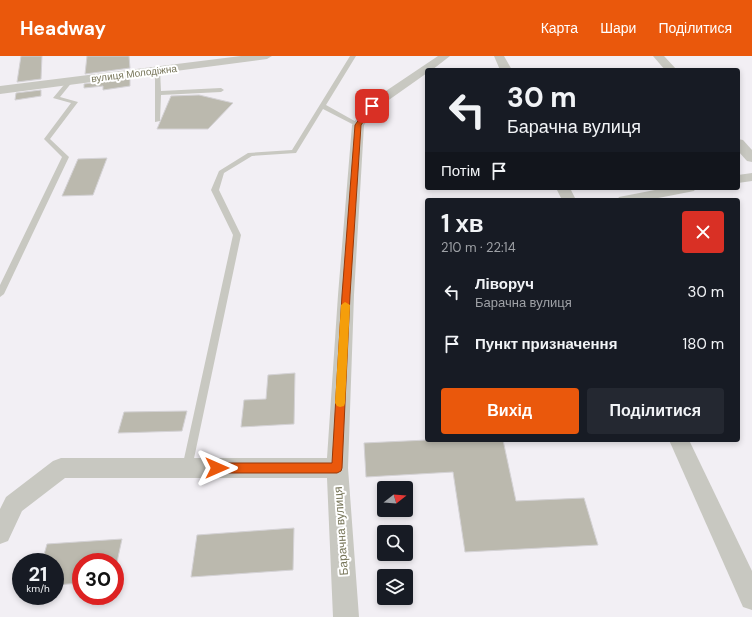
<!DOCTYPE html>
<html lang="uk">
<head>
<meta charset="utf-8">
<style>
  :root { --surface:#171b24; --page:#242831; --text:#f1f3f6; --muted:#9ea1a6; --accent:#ea580c }
  body { margin:0; font-family:"DM Sans",sans-serif; background:var(--page); color:var(--text); height:100vh; display:flex; flex-direction:column; font-size:15px; white-space:nowrap }
  * { box-sizing:border-box; margin:0 }
  p { font-size:13px; color:var(--muted) }
  .icon { flex:none; width:22px; height:22px; fill:none; stroke:currentColor; stroke-width:2; stroke-linecap:round; stroke-linejoin:round }
  .map { position:relative; flex:1; overflow:hidden }
  .sheet { position:absolute; left:425px; top:142px; width:315px; height:244px; display:flex; flex-direction:column; background:var(--surface); border-radius:4px; box-shadow:0 2px 6px #0003 }
  .sheet>* { flex:none }
  .banner { position:absolute; left:425px; top:12px; width:315px; height:122px; border-radius:4px; box-shadow:0 2px 6px #0003; background:#171b24; color:var(--text); overflow:hidden }
  .needle { width:26px; rotate:73deg }
  .tools { position:absolute; left:377px; top:425px; display:grid; gap:8px }
  .tools a { display:grid; place-items:center; width:36px; height:36px; border-radius:4px; background:var(--surface); box-shadow:0 2px 6px #0003; font-size:20px }
  .speed { position:absolute; left:12px; top:497px; display:flex; gap:8px; font-size:20px; font-weight:700; text-align:center }
  .speed>* { display:grid; place-content:center; width:52px; height:52px; border-radius:50%; background:var(--surface); box-shadow:0 2px 6px #0003; line-height:1 }
  .speed small { font-size:10px; font-weight:400 }
  .speed .limit { border:6px solid #d22; background:#fff; color:#111 }
  .pin { position:absolute; display:grid; place-items:center; width:34px; height:34px; color:#fff; margin:-17px; border-radius:8px; box-shadow:0 2px 6px #0006 }
  .me { position:absolute; width:44px; margin:-22px; rotate:90deg; stroke-linejoin:round; filter:drop-shadow(0 0 3px #0008) }
  .turn { display:flex; align-items:center; gap:14px; height:84px; padding:0 16px; font-size:18px }
  .turn .icon { width:52px; height:52px; stroke-width:2.5 }
  .turn b { display:block; font-size:28px; line-height:34px }
  .then { display:flex; align-items:center; height:38px; padding:0 16px; background:#0003; gap:8px; font-size:15px }
  .round { display:grid; place-items:center; flex:none; width:42px; height:42px; border-radius:4px; background:var(--page) }
  .overview { display:flex; align-items:center; justify-content:space-between; height:68px; padding:0 16px }
  h1 { font-size:24px; font-weight:700; line-height:30px }
  .action { display:flex; gap:8px; margin-top:auto; padding:8px 16px }
  .action a { flex:1; height:46px; border-radius:4px; background:var(--accent); color:#fff; font-size:16px; font-weight:700; line-height:46px; text-align:center }
  .action a+a { background:var(--page); color:var(--text) }
  ul { padding:0; list-style:none }
  li { display:flex; align-items:center; gap:12px; height:52px; padding:0 16px }
  li div { flex:1 }
  li b { display:block; font-size:15px }
  li em { font-style:normal }
  header { display:flex; align-items:center; gap:24px; box-sizing:border-box; height:56px; padding:0 20px; background:var(--accent); color:#fff }
  header strong { font-size:19px }
  nav { display:flex; gap:22px; margin-inline-start:auto; font-size:14px }
  .map>svg:first-child { display:block }
</style>
</head>
<body>
<header>
<strong>Headway</strong>
<nav><a>Карта</a><a>Шари</a><a>Поділитися</a></nav>
</header>
<div class="map">
<svg width="752" height="561" viewBox="0 0 752 561">
  <rect width="100%" height="100%" fill="#f2eff4"/>
  <g fill="#bbb9ae" stroke="#d4d2d5">
    <polygon points="21,0 42,0 41,23 17,26"/>
    <polygon points="87,0 129,0 130,12 85,18"/>
    <polygon points="130,22 130,30 103,34 103,30 84,32 84,28"/>
    <polygon points="41,34 41,40 15,44 16,37"/>
    <polygon points="199,39 233,47 208,73 157,73 171,40"/>
    <polygon points="107,102 93,139 62,140 78,103"/>
    <polygon points="295,317 294,368 241,371 244,344 266,343 268,319"/>
    <polygon points="187,355 182,375 118,377 124,356"/>
    <polygon points="427,384 503,384 516,445 584,442 598,489 465,496 453,416 366,421 364,387"/>
    <polygon points="294,472 293,514 191,521 197,479"/>
    <polygon points="122,483 117,506 81,506 81,527 55,529 55,506 42,506 47,488"/>
  </g>
  <g fill="none" stroke-linecap="round" stroke-linejoin="round">
    <g fill="#c8c8c1" fill-rule="evenodd">
      <polygon points="350,0 356,0 326,49 360,68 360,70 356,70 323,53 296,97 252,100 224,117 219,134 241,179 192,412 191,415 187,417 183,415 182,412 233,179 211,134 219,115 248,97 292,94"/>
      <polygon points="155,13 160,14 161,35 221,32 224,34 221,36 161,39 160,65 155,66"/>
      <polygon points="70,23 73,25 60,41 78,46 50,83 69,101 4,238 0,241 0,229 62,101 44,83 71,47 53,42 68,24"/>
    </g>
    <g fill="#c8c8c1" fill-rule="evenodd">
      <polygon points="241,0 272,0 267,3 0,38 0,30"/>
      <polygon points="438,0 450,0 432,14 427,14 427,17 376,53 364,69 354,239 348,412 359,561 333,561 327,422 65,422 22,455 8,485 0,488 0,453 6,441 53,405 61,402 327,402 338,239 352,69 368,47"/>
      <polygon points="494,0 504,0 512,14 500,14"/>
      <polygon points="653,0 664,0 677,14 665,14"/>
      <polygon points="738,83 743,84 752,94 752,106 747,105 738,95"/>
      <polygon points="752,117 752,125 738,127 738,119"/>
      <polygon points="556,132 570,132 576,144 562,144"/>
      <polygon points="665,132 696,132 694,135 689,136 648,144 617,144 619,141 624,140"/>
      <polygon points="669,384 689,384 752,515 752,554 743,551"/>
    </g>
  </g>
  <polygon fill="#ea580c" stroke="#983908" points="370,48 375,50 361,69 350,239 342,412 341,415 337,417 217,417 213,415 212,412 213,408 217,407 332,407 342,239 355,69"/>
  <polygon fill="#f59e0b" points="345,246 350,249 345,347 344,350 340,351 337,350 335,347 341,249"/>
  <g text-anchor="middle" stroke-width="4" stroke-linejoin="round" paint-order="stroke">
    <g font-size="10" fill="#777559" stroke="#fff">
      <text transform="translate(134 17) rotate(-7)" y="4">вулиця Молодіжна</text>
    </g>
    <g font-size="12" fill="#777559" stroke="#fff">
      <text transform="translate(341 475) rotate(-94)" y="4">Барачна вулиця</text>
    </g>
  </g>
</svg>
<div class="tools">
<a><svg class="needle" viewBox="-14 -14 28 28"><path d="M0-13l5 13h-10z" fill="#e53935"/><path d="M0 13l5-13h-10z" fill="#9ea1a6"/></svg></a>
<a><svg class="icon" aria-label="search" viewBox="0 0 24 24"><circle cx="10" cy="10" r="6"/><path d="M15 15l6 6"/></svg></a>
<a><svg class="icon" aria-label="layers" viewBox="0 0 24 24"><path d="M12 4l9 5-9 5-9-5zM3 14l9 5 9-5"/></svg></a>
</div>
<div class="speed"><div>21<small>km/h</small></div><div class="limit">30</div></div>
<div class="pin" style="left:372px;top:50px;background:#d93025"><svg class="icon" aria-label="arrive" viewBox="0 0 24 24"><path d="M6 21V4h12l-3 4 3 4H6"/></svg></div>
<svg class="me" style="left:217px;top:412px" viewBox="-20 -20 40 40"><path d="M0-17L14 15 0 8-14 15z" fill="#ea580c" stroke="#fff" stroke-width="4"/></svg>
<div class="banner">
<div class="turn"><svg class="icon" aria-label="left" viewBox="0 0 24 24"><path d="M17 20v-9H6M10 6l-5 5 5 5"/></svg><div><b>30 m</b>Барачна вулиця</div></div>
<div class="then">Потім<svg class="icon" aria-label="arrive" viewBox="0 0 24 24"><path d="M6 21V4h12l-3 4 3 4H6"/></svg></div>
</div>
<section class="sheet">
<div class="overview"><div><h1>1 хв</h1><p>210 m · 22:14</p></div><a class="round" style="background:#d93025;color:#fff"><svg class="icon" aria-label="close" viewBox="0 0 24 24"><path d="M6 6l12 12M18 6L6 18"/></svg></a></div>
<ul>
<li><svg class="icon" aria-label="left" viewBox="0 0 24 24"><path d="M17 20v-9H6M10 6l-5 5 5 5"/></svg><div><b>Ліворуч</b><p>Барачна вулиця</p></div><em>30 m</em></li>
<li><svg class="icon" aria-label="arrive" viewBox="0 0 24 24"><path d="M6 21V4h12l-3 4 3 4H6"/></svg><div><b>Пункт призначення</b></div><em>180 m</em></li>
</ul>
<div class="action"><a>Вихід</a><a>Поділитися</a></div>
</section>
</div>
</body>
</html>
